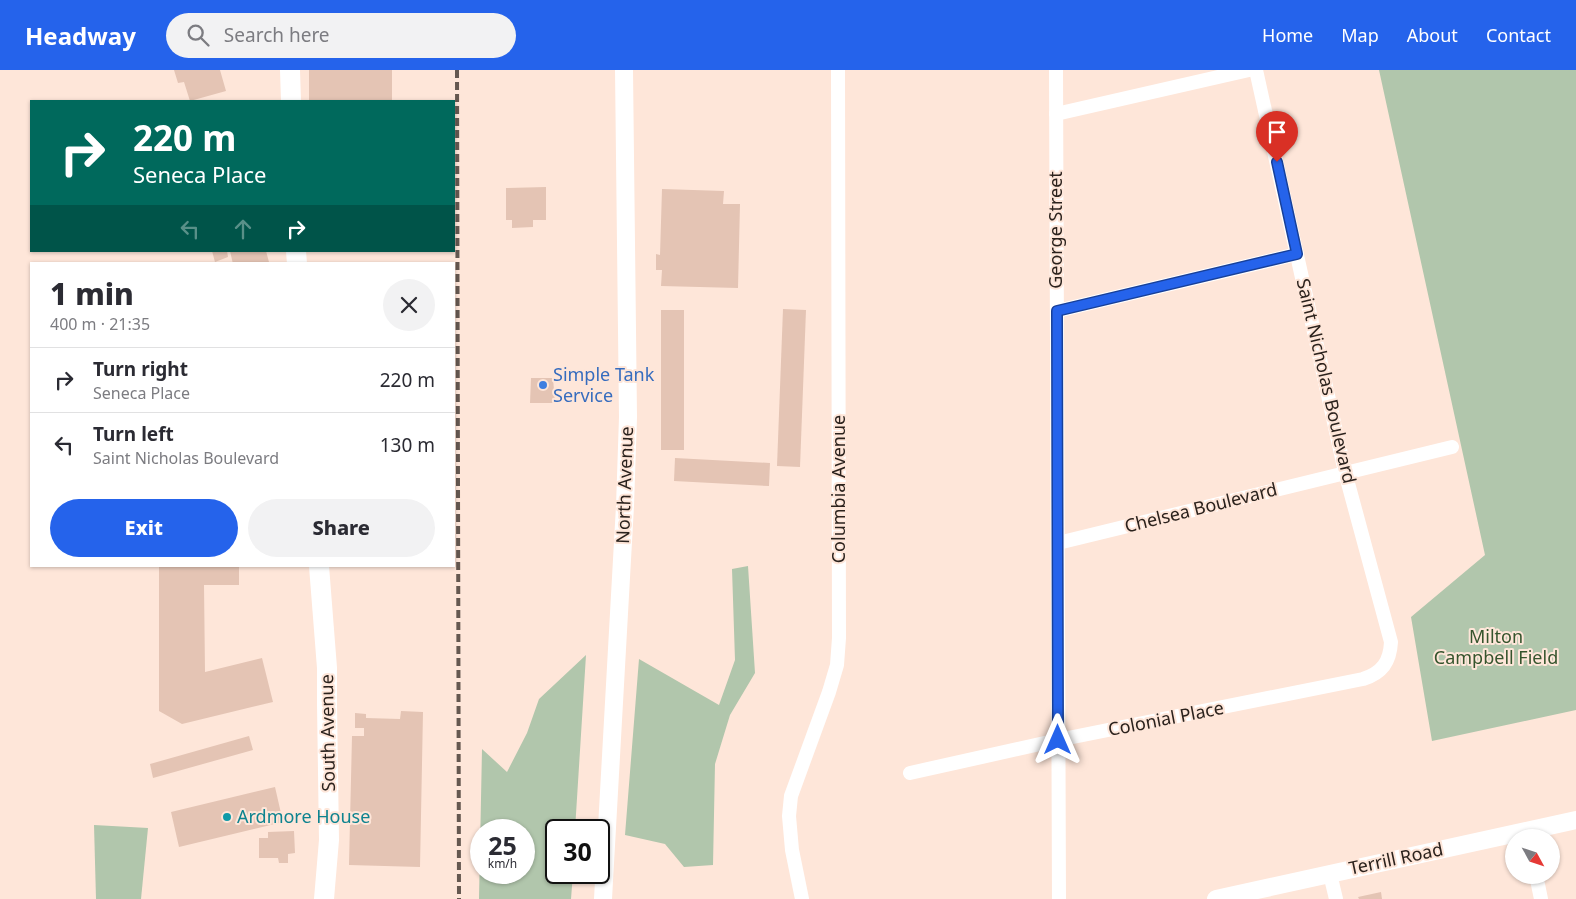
<!DOCTYPE html>
<html lang="en">
<head>
<meta charset="utf-8">
<style>
  :root { --surface:#fff; --page:#f2f2f3; --text:#2b2b33; --muted:#7c7c81; --line:#e1e1e2; --accent:#2563eb }
  body { margin:0; font-family:"Noto Sans",sans-serif; background:var(--page); color:var(--text); height:100vh; display:flex; flex-direction:column; font-size:19px; white-space:nowrap }
  * { box-sizing:border-box; margin:0 }
  p { font-size:16px; color:var(--muted) }
  .icon { flex:none; width:28px; height:28px; fill:none; stroke:currentColor; stroke-width:2; stroke-linecap:round; stroke-linejoin:round }
  .map { position:relative; flex:1; overflow:hidden }
  .drawer { position:absolute; left:30px; top:192px; width:425px; height:305px; display:flex; flex-direction:column; background:var(--surface); border-radius:0px; box-shadow:0 1px 4px #0004 }
  .drawer>* { flex:none }
  .banner { position:absolute; left:30px; top:30px; width:425px; height:152px; border-radius:0px; box-shadow:0 1px 4px #0004; background:#00695c; color:#fff; overflow:hidden }
  .needle { width:32px; rotate:130deg }
  .buttons { position:absolute; left:1505px; top:759px; display:grid; gap:10px }
  .buttons a { display:grid; place-items:center; width:55px; height:55px; border-radius:50%; background:var(--surface); box-shadow:0 1px 4px #0004; font-size:25px }
  .speed { position:absolute; left:470px; top:749px; display:flex; gap:10px; font-size:25px; font-weight:700; text-align:center }
  .speed>* { display:grid; place-content:center; width:65px; height:65px; border-radius:50%; background:var(--surface); box-shadow:0 1px 4px #0004; line-height:1 }
  .speed small { font-size:12px; font-weight:400 }
  .speed .limit { border:2px solid #111; border-radius:8px; background:#fff; color:#111 }
  .pin { position:absolute; display:grid; place-items:center; width:42px; height:42px; color:#fff; margin:-51px -21px; border-radius:50% 50% 50% 0; rotate:-45deg; box-shadow:0 0 5px #0007 }
  .pin .icon { rotate:45deg }
  .me { position:absolute; width:55px; margin:-28px; rotate:0deg; stroke-linejoin:round; filter:drop-shadow(0 0 4px #0008) }
  .turn { display:flex; align-items:center; gap:18px; height:105px; padding:0 20px; font-size:22px }
  .turn .icon { width:65px; height:65px; stroke-width:2.5 }
  .turn b { display:block; font-size:35px; line-height:42px }
  .lanes { display:flex; align-items:center; height:48px; padding:0 20px; background:#0003; justify-content:center; gap:25px; direction:ltr }
  .lanes .off { opacity:.35 }
  .round { display:grid; place-items:center; flex:none; width:52px; height:52px; border-radius:26px; background:var(--page) }
  .summary { display:flex; align-items:center; justify-content:space-between; height:85px; padding:0 20px }
  h1 { font-size:30px; font-weight:800; line-height:38px }
  .button { display:flex; gap:10px; margin-top:auto; padding:10px 20px }
  .button a { flex:1; height:58px; border-radius:30px; background:var(--accent); color:#fff; font-size:20px; font-weight:800; line-height:58px; text-align:center }
  .button a+a { background:var(--page); color:var(--text) }
  ul { padding:0; list-style:none }
  li { display:flex; align-items:center; gap:15px; height:65px; padding:0 20px; border-top:1px solid var(--line) }
  li div { flex:1 }
  li b { display:block; font-size:19px }
  li em { font-style:normal }
  header { display:flex; align-items:center; gap:30px; box-sizing:border-box; height:70px; padding:0 25px; background:var(--accent); color:#fff }
  header strong { font-size:24px }
  nav { display:flex; gap:28px; margin-inline-start:auto; font-size:18px }
  .search { width:350px; height:45px; background:var(--page); display:flex; align-items:center; gap:12px; box-sizing:border-box; padding:0 18px; border-radius:28px; color:var(--muted); font-size:19px }
  .map>svg:first-child { display:block }
</style>
</head>
<body>
<header>
<strong>Headway</strong>
<div class="search"><svg class="icon" aria-label="search" viewBox="0 0 24 24"><circle cx="10" cy="10" r="6"/><path d="M15 15l6 6"/></svg>Search here</div>
<nav><a>Home</a><a>Map</a><a>About</a><a>Contact</a></nav>
</header>
<div class="map">
<svg width="1576" height="829" viewBox="0 0 1576 829">
  <rect width="100%" height="100%" fill="#fee6d9"/>
  <g fill="#b1c6ac" fill-rule="evenodd">
    <polygon points="1379,0 1576,0 1576,640 1432,671 1411,547 1485,485"/>
    <polygon points="748,496 755,603 730,645 715,694 713,795 684,797 665,774 625,765 639,589 719,635 735,590 732,499"/>
    <path d="M586 585 575 760H556V802L573 803 571 829H479L482 679 507 702 527 663 539 629ZM481 760H524V802H481Z"/>
    <polygon points="94,755 148,758 141,829 96,829"/>
  </g>
  <g fill="#e4c4b4">
    <polygon points="174,0 220,0 226,21 190,31 184,12 178,13"/>
    <rect x="309" y="0" width="83" height="31"/>
    <polygon points="546,117 546,150 533,150 533,157 512,158 512,150 506,150 506,118"/>
    <polygon points="662,119 724,121 723,134 740,134 738,218 661,216 662,200 656,200 656,184 660,185"/>
    <polygon points="212,181 227,181 228,187 215,192"/>
    <polygon points="230,181 266,181 269,192 260,194 233,194"/>
    <polygon points="783,239 806,240 800,397 777,396"/>
    <rect x="661" y="240" width="23" height="140"/>
    <polygon points="531,308 553,308 555,333 530,333"/>
    <polygon points="675,388 770,393 769,416 674,411"/>
    <polygon points="159,496 239,496 239,515 204,515 205,602 262,588 273,632 182,654 159,641"/>
    <polygon points="401,641 423,642 420,797 349,795 352,666 364,666 364,658 355,658 355,643 366,644 366,648 400,649"/>
    <polygon points="249,666 253,680 153,708 150,694"/>
    <polygon points="275,717 283,752 179,777 171,742"/>
    <polygon points="294,761 295,783 288,784 288,793 279,793 278,788 259,788 259,768 268,768 268,762"/>
    <polygon points="1381,822 1382,829 1359,829 1358,827"/>
  </g>
  <g fill="none" stroke-linecap="round" stroke-linejoin="round">
    <g stroke="#fff" stroke-width="14">
      <polyline points="1056,0 1059,829"/>
      <polyline points="1056,44 1249,0"/>
      <polyline points="1057,241 1297,184"/>
      <polyline points="1058,473 1452,377"/>
      <path d="M910 703 1058 670 1363 609C1382 603 1390 592 1391 572L1345 402 1256 0"/>
      <polyline points="1330,804 1336,829"/>
      <polyline points="1536,805 1541,829"/>
      <polyline points="802,829 792,780 789,746 791,726 829,622 837,595 839,568 838,0"/>
    </g>
    <g stroke="#fff" stroke-width="18">
      <polyline points="603,829 625,436 628,347 624,0"/>
      <polyline points="1216,829 1576,750"/>
    </g>
    <g stroke="#fff" stroke-width="20">
      <polyline points="290,0 291,31"/>
      <polyline points="296,181 297,194"/>
      <polyline points="319,496 327,598 327,634 329,770 324,829"/>
    </g>
    <polyline stroke="#655850" stroke-width="4" stroke-dasharray="8 4" stroke-linecap="butt" points="457,0 459,829"/>
  </g>
  <g fill="none" stroke-linecap="round" stroke-linejoin="round">
    <g stroke="#184099" stroke-width="12">
      <polyline id="route" points="1058,670 1057,241 1297,184 1277,92"/>
    </g>
    <use href="#route" stroke="#2563eb" stroke-width="9"/>
  </g>
  <circle fill="#3f7fe0" stroke="#fee6d9" stroke-width="2" cx="543" cy="315" r="5"/>
  <circle fill="#0f9aa8" stroke="#fee6d9" stroke-width="2" cx="227" cy="747" r="5"/>
  <g text-anchor="middle" stroke-width="4" stroke-linejoin="round" paint-order="stroke">
    <g font-size="18" fill="#2b221d" stroke="#fee6d9">
      <text transform="translate(1056 160) rotate(-90)" y="6">George Street</text>
      <text transform="translate(1326 311) rotate(77)" y="6">Saint Nicholas Boulevard</text>
      <text transform="translate(625 415) rotate(-88)" y="6">North Avenue</text>
      <text transform="translate(839 419) rotate(-90)" y="6">Columbia Avenue</text>
      <text transform="translate(1201 438) rotate(-14)" y="6">Chelsea Boulevard</text>
      <text transform="translate(1166 649) rotate(-11)" y="6">Colonial Place</text>
      <text transform="translate(328 663) rotate(-91)" y="6">South Avenue</text>
      <text transform="translate(1396 789) rotate(-12)" y="6">Terrill Road</text>
    </g>
    <g font-size="18" fill="#366cbe" stroke="#fee6d9" text-anchor="start">
      <text x="553" y="311">Simple Tank<tspan x="553" dy="21">Service</tspan></text>
    </g>
    <g font-size="18" fill="#35542d" stroke="#fee6d9">
      <text x="1496" y="573">Milton<tspan x="1496" dy="21">Campbell Field</tspan></text>
    </g>
    <g font-size="18" fill="#0d838f" stroke="#fee6d9" text-anchor="start">
      <text x="237" y="753">Ardmore House</text>
    </g>
  </g>
</svg>
<div class="buttons">
<a><svg class="needle" viewBox="-14 -14 28 28"><path d="M0-13l5 13h-10z" fill="#e53935"/><path d="M0 13l5-13h-10z" fill="#7c7c81"/></svg></a>
</div>
<div class="speed"><div>25<small>km/h</small></div><div class="limit">30</div></div>
<div class="pin" style="left:1277px;top:92px;background:#d93025"><svg class="icon" aria-label="arrive" viewBox="0 0 24 24"><path d="M6 21V4h12l-3 4 3 4H6"/></svg></div>
<svg class="me" style="left:1058px;top:670px" viewBox="-20 -20 40 40"><path d="M0-17L14 15 0 8-14 15z" fill="#2563eb" stroke="#fff" stroke-width="4"/></svg>
<div class="banner">
<div class="turn"><svg class="icon" aria-label="right" viewBox="0 0 24 24"><path d="M7 20v-9h11M14 6l5 5-5 5"/></svg><div><b>220 m</b>Seneca Place</div></div>
<div class="lanes"><svg class="icon off" aria-label="left" viewBox="0 0 24 24"><path d="M17 20v-9H6M10 6l-5 5 5 5"/></svg><svg class="icon off" aria-label="ahead" viewBox="0 0 24 24"><path d="M12 20V5M6 11l6-6 6 6"/></svg><svg class="icon" aria-label="right" viewBox="0 0 24 24"><path d="M7 20v-9h11M14 6l5 5-5 5"/></svg></div>
</div>
<section class="drawer">
<div class="summary"><div><h1>1 min</h1><p>400 m · 21:35</p></div><a class="round"><svg class="icon" aria-label="close" viewBox="0 0 24 24"><path d="M6 6l12 12M18 6L6 18"/></svg></a></div>
<ul>
<li><svg class="icon" aria-label="right" viewBox="0 0 24 24"><path d="M7 20v-9h11M14 6l5 5-5 5"/></svg><div><b>Turn right</b><p>Seneca Place</p></div><em>220 m</em></li>
<li><svg class="icon" aria-label="left" viewBox="0 0 24 24"><path d="M17 20v-9H6M10 6l-5 5 5 5"/></svg><div><b>Turn left</b><p>Saint Nicholas Boulevard</p></div><em>130 m</em></li>
</ul>
<div class="button"><a>Exit</a><a>Share</a></div>
</section>
</div>
</body>
</html>
